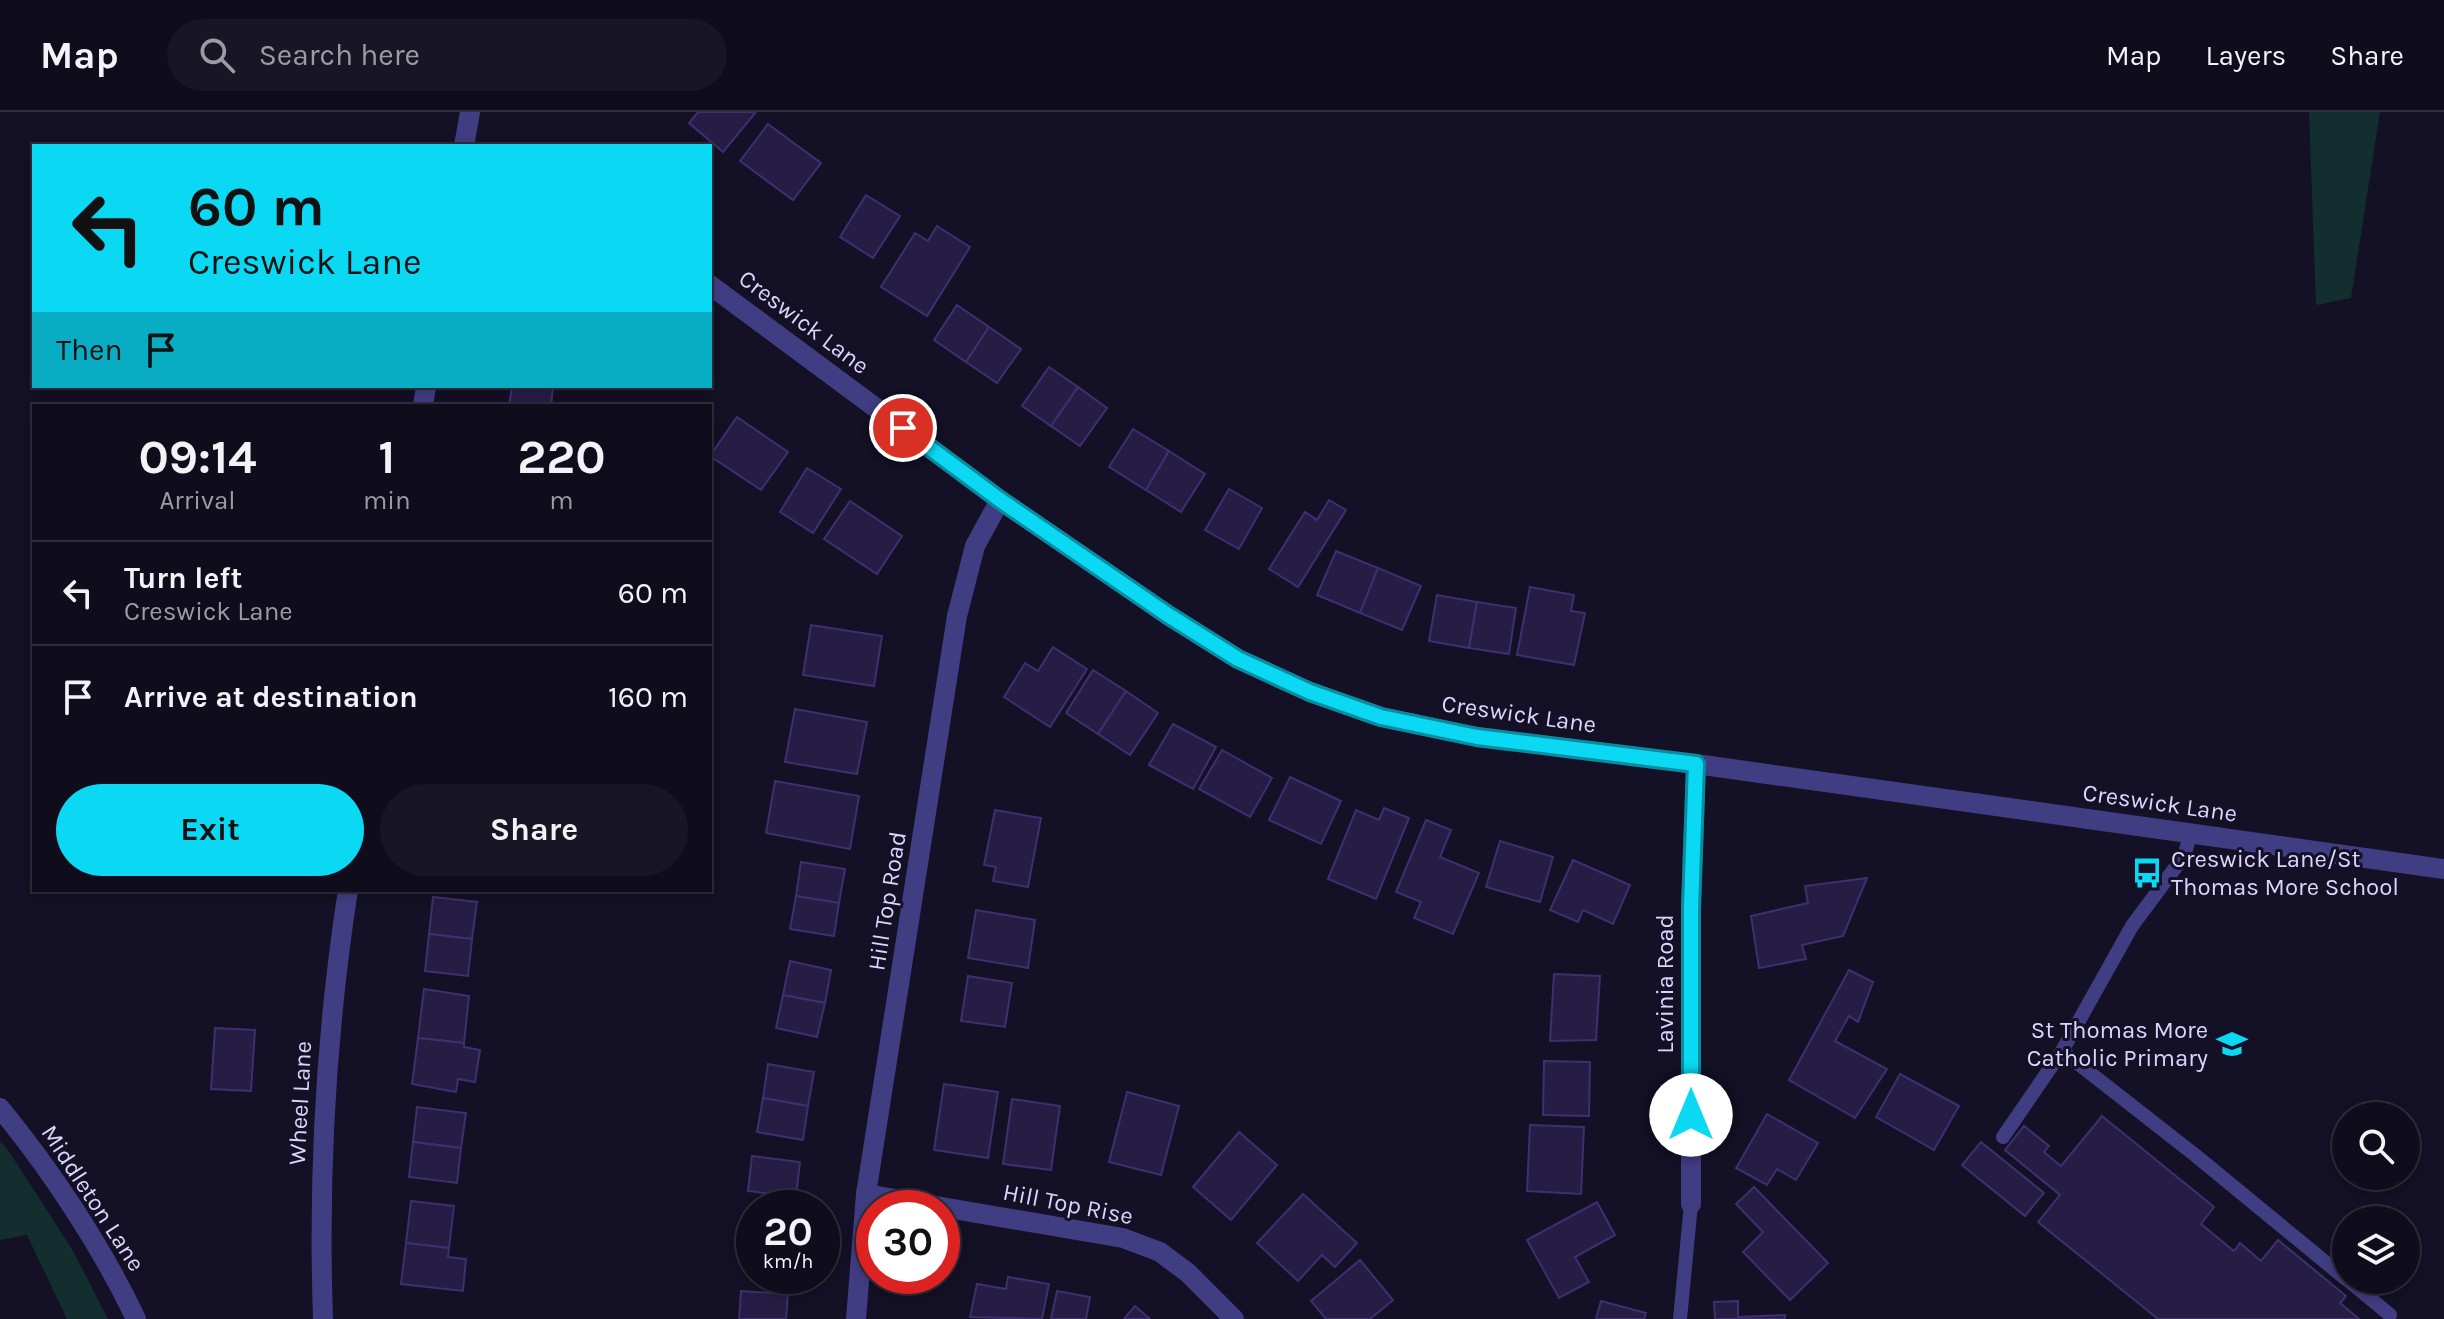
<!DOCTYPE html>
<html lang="en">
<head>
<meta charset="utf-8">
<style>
  :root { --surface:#0f0c1c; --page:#181525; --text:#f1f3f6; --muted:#9b9ba3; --line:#2f2c3b; --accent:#0bd9f4 }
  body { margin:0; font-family:Karla,sans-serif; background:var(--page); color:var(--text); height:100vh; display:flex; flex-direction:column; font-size:30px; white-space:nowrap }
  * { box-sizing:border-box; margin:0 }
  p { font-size:26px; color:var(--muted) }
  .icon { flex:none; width:44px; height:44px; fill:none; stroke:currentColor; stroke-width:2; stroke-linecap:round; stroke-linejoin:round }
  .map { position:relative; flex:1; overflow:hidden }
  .drawer { position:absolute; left:32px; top:292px; width:680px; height:488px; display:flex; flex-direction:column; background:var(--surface); border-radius:0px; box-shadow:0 4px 12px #0003,0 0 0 2px var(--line) }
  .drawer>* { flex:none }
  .guide { position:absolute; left:32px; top:32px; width:680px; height:244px; border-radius:0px; box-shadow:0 4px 12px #0003,0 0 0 2px var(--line); background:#0bd9f4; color:#111; overflow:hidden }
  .controls { position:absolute; left:2332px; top:990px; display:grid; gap:16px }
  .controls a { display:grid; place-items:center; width:88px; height:88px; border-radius:50%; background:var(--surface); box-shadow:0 4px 12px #0003,0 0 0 2px var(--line); font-size:40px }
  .speed { position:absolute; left:736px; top:1078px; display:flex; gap:16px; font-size:40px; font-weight:700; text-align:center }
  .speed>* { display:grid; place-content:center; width:104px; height:104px; border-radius:50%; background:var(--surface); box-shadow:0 4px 12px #0003,0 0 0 2px var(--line); line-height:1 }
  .speed small { font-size:20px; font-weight:400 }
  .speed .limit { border:12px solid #d22; background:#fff; color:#111 }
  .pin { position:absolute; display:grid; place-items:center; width:68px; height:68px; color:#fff; margin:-34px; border:4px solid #fff; border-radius:50%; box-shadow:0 2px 8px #0007 }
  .me { position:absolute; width:88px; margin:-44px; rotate:0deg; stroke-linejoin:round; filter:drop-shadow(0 0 6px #0008) }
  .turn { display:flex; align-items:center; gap:28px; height:168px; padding:0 24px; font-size:36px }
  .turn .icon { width:104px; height:104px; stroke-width:2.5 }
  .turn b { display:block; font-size:56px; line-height:68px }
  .then { display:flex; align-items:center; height:76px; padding:0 24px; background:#0003; gap:16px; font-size:30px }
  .eta { display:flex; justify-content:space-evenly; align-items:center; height:136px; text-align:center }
  .eta b { font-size:48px; font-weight:700; line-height:56px }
  .primary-button { display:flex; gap:16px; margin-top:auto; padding:16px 24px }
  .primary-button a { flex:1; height:92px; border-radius:48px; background:var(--accent); color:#111; font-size:32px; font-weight:700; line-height:92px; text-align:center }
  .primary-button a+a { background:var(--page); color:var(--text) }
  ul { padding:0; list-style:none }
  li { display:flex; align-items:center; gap:24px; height:104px; padding:0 24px; border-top:2px solid var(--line) }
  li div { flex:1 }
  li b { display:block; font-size:30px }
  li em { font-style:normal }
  header { display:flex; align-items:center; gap:48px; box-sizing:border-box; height:112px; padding:0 40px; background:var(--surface); border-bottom:2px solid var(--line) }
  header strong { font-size:38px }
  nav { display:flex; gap:44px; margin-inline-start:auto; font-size:28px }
  .search { width:560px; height:72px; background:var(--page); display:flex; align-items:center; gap:20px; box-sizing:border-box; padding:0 28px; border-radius:44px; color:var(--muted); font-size:30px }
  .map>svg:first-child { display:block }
</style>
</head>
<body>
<header>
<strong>Map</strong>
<div class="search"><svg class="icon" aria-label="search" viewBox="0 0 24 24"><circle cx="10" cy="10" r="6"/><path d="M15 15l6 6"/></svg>Search here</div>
<nav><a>Map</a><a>Layers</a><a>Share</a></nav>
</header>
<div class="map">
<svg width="2444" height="1207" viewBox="0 0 2444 1207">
  <rect width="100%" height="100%" fill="#141025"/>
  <g fill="#132e2e">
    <polygon points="2309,0 2380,0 2351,186 2316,193"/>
    <polygon points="0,1030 8,1038 72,1137 108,1207 67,1207 27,1123 0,1128"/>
  </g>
  <g fill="#261d45" stroke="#3e3070" stroke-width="2">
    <polygon points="698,0 756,0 723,40 689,11"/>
    <polygon points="768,12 821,51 793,88 740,49"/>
    <polygon points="866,83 900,104 873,146 840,125"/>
    <polygon points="937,114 970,135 927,204 881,175 915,121 928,129"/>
    <polygon points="957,193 989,215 966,250 934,228"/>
    <polygon points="989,215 1021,237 997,271 966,250"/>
    <polygon points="1049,255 1078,275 1051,314 1022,294"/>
    <polygon points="512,274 553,274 551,294 509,294"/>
    <polygon points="1078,275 1107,296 1080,334 1051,314"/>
    <polygon points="737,305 788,340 761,378 710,344"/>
    <polygon points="1133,317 1169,339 1146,378 1109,355"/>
    <polygon points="1169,339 1205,362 1181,400 1146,378"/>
    <polygon points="807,356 841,377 813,421 780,400"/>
    <polygon points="1229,377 1262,396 1239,437 1205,418"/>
    <polygon points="1329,388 1346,398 1298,475 1269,457 1305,400 1317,408"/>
    <polygon points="850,389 902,424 877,462 824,427"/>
    <polygon points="1336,439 1378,456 1360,501 1317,483"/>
    <polygon points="1378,456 1421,474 1402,518 1360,501"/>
    <polygon points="1530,475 1574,483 1571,499 1585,501 1574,553 1517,543"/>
    <polygon points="1437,483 1477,490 1469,536 1429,529"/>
    <polygon points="1477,490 1516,496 1509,542 1469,536"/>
    <polygon points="811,513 882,524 874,574 803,563"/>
    <polygon points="1053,535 1087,557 1050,615 1004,585 1025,551 1038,559"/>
    <polygon points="1093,558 1126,579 1098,622 1066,601"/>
    <polygon points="1126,579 1158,601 1130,643 1098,622"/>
    <polygon points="795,597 867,610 857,662 785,650"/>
    <polygon points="1173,612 1216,635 1193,677 1149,653"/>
    <polygon points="1222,638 1272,666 1250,705 1199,677"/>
    <polygon points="1290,665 1341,689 1321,732 1269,708"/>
    <polygon points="775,669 859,684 850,737 766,721"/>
    <polygon points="1384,696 1409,706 1376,787 1328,767 1356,698 1379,708"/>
    <polygon points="995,698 1041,706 1028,775 993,769 996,755 984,753"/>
    <polygon points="1426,708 1451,718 1440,745 1479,761 1453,822 1414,806 1421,790 1396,780"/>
    <polygon points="1500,729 1553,745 1540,790 1486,775"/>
    <polygon points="1573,748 1630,773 1613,812 1583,798 1578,810 1550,798"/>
    <polygon points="801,750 845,757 839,791 796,784"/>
    <polygon points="1867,766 1843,824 1802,833 1806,847 1759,856 1751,804 1808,791 1805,774"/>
    <polygon points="796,784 839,791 834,824 790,817"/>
    <polygon points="433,785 477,790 472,827 429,822"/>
    <polygon points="976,798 1035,808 1028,856 968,846"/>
    <polygon points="429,822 472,827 468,864 425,859"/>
    <polygon points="790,849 831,858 825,891 783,883"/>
    <polygon points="1849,858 1873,870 1858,910 1849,904 1835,929 1887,957 1855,1006 1789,968"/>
    <polygon points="1554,862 1600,864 1596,928 1550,929"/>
    <polygon points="968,864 1012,871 1005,915 961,909"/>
    <polygon points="424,877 469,884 464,931 418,926"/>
    <polygon points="783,883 825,891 817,925 776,916"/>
    <polygon points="215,916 255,918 251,979 211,977"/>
    <polygon points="418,926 464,931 464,935 480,938 475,970 458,967 456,980 412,972"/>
    <polygon points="1544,949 1590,950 1589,1004 1543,1003"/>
    <polygon points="768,952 814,960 808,994 763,986"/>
    <polygon points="1900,962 1959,994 1934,1038 1876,1005"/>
    <polygon points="944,972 998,980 988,1046 934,1038"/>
    <polygon points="1127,980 1179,994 1161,1063 1109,1050"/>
    <polygon points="763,986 808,994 803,1028 757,1020"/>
    <polygon points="1012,987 1060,994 1051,1058 1003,1052"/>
    <polygon points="417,995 466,1001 461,1036 413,1030"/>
    <polygon points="1767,1002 1818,1031 1796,1068 1777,1057 1767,1073 1736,1056"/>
    <polygon points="2102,1004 2214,1095 2201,1112 2234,1139 2240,1131 2261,1149 2278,1128 2346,1184 2340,1191 2359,1207 2158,1207 2038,1110 2060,1083 2005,1038 2024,1014 2049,1034 2044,1040 2061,1054"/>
    <polygon points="1530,1013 1584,1015 1581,1082 1527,1079"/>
    <polygon points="1239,1020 1277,1053 1231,1108 1193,1075"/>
    <polygon points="413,1030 461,1036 457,1071 409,1065"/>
    <polygon points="1981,1030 2044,1081 2025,1104 1962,1053"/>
    <polygon points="752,1044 800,1050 796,1085 748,1079"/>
    <polygon points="1754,1075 1828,1151 1790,1188 1743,1140 1763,1120 1736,1092"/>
    <polygon points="1303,1082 1357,1131 1335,1155 1322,1143 1298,1169 1257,1131"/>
    <polygon points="411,1089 454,1094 449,1136 406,1131"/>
    <polygon points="1597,1090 1615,1123 1575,1145 1589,1170 1559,1186 1527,1128"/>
    <polygon points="742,1109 754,1110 754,1145 739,1144"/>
    <polygon points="406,1131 449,1136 448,1145 466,1147 463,1179 401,1172"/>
    <polygon points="1360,1148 1393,1188 1370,1207 1326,1207 1311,1189"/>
    <polygon points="1008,1165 1049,1172 1042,1207 970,1205 977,1172 1006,1177"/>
    <polygon points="741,1179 788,1182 786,1207 739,1207"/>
    <polygon points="1057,1179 1090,1185 1086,1207 1051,1207"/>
    <polygon points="1601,1189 1646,1201 1644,1207 1596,1207"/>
    <polygon points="1738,1189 1738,1205 1785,1203 1785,1207 1715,1207 1714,1190"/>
    <polygon points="1135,1194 1150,1207 1124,1207"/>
  </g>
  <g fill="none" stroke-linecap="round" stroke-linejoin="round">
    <g stroke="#413d82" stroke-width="14">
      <polyline points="2062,939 2195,1043 2346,1167"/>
      <polyline points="2003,1025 2062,939 2132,814 2184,744 2191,721"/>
      <polyline points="2348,1168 2390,1203"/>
      <polyline points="1680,1207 1691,1092"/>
    </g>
    <g stroke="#413d82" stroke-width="20">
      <polyline points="710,173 1000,388 1168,503 1238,547 1310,580 1381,605 1477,625 1696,652 2444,757"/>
      <path d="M0 996C51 1058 102 1135 136 1207"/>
      <polyline points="866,1082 1123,1126 1160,1140 1188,1161 1234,1207"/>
      <polyline points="1691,1092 1691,796 1696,652"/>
      <polyline points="856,1207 866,1082 957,504 975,434 1000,388"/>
    </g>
    <g stroke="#413d82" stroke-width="20">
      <polyline points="464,34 470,0"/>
      <polyline points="423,294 426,274"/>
      <path d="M323 1207C318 1063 326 920 348 778"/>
    </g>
  </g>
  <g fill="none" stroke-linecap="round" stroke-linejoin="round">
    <g stroke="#078d9f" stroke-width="20">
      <polyline id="route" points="903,316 1000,388 1168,503 1238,547 1310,580 1381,605 1477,625 1696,652 1691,796 1691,1003"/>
    </g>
    <use href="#route" stroke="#0bd9f4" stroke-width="14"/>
  </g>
  <defs>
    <g id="bus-bare" transform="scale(2.4)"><path d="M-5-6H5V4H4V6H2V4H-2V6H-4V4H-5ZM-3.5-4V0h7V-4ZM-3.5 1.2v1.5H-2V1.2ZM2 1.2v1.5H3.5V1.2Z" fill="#0bd9f4" stroke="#141025" stroke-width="2.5" paint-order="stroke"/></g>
    <g id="school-bare" transform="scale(2.4)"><path d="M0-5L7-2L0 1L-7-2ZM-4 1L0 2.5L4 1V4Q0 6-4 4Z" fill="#0bd9f4" stroke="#141025" stroke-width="2.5" paint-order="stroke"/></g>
  </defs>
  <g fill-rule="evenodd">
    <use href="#bus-bare" x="2147" y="761"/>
    <use href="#school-bare" x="2232" y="932"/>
  </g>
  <g text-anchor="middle" stroke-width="6" stroke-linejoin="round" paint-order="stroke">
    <g font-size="24" fill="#dbd5fd" stroke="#141025">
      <text transform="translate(804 210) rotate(37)" y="8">Creswick Lane</text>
      <text transform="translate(1519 602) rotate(8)" y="8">Creswick Lane</text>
      <text transform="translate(2160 691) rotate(8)" y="8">Creswick Lane</text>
      <text transform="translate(887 789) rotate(-81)" y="8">Hill Top Road</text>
      <text transform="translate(1665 872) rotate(-90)" y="8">Lavinia Road</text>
      <text transform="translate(300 991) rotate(-87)" y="8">Wheel Lane</text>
      <text transform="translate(93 1086) rotate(57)" y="8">Middleton Lane</text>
      <text transform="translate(1068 1092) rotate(11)" y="8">Hill Top Rise</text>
    </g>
    <g font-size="24" fill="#dbd5fd" stroke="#141025" text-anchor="start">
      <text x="2171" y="755">Creswick Lane/St<tspan x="2171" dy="28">Thomas More School</tspan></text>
      <text x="2208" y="926" text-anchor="end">St Thomas More<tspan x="2208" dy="28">Catholic Primary</tspan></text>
    </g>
  </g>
</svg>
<div class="controls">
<a><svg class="icon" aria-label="search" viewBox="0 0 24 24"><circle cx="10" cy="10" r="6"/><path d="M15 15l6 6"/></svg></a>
<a><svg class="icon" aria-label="layers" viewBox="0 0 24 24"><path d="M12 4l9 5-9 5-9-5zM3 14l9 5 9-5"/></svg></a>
</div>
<div class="speed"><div>20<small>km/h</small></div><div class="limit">30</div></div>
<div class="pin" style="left:903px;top:316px;background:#d93025"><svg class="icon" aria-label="arrive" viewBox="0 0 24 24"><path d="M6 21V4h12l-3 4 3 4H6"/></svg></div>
<svg class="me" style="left:1691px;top:1003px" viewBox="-20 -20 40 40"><circle r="19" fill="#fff"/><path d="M0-13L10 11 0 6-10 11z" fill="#0bd9f4"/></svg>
<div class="guide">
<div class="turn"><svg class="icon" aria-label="left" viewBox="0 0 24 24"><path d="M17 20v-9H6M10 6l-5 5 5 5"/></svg><div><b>60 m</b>Creswick Lane</div></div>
<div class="then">Then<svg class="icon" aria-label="arrive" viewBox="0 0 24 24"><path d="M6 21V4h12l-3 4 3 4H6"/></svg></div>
</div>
<section class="drawer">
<div class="eta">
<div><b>09:14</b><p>Arrival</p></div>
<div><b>1</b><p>min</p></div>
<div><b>220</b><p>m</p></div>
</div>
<ul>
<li><svg class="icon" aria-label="left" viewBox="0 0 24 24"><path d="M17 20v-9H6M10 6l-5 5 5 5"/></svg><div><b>Turn left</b><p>Creswick Lane</p></div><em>60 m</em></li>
<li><svg class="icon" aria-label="arrive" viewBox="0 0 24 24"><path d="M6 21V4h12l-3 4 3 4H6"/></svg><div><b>Arrive at destination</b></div><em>160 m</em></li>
</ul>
<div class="primary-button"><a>Exit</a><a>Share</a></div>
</section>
</div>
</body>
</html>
